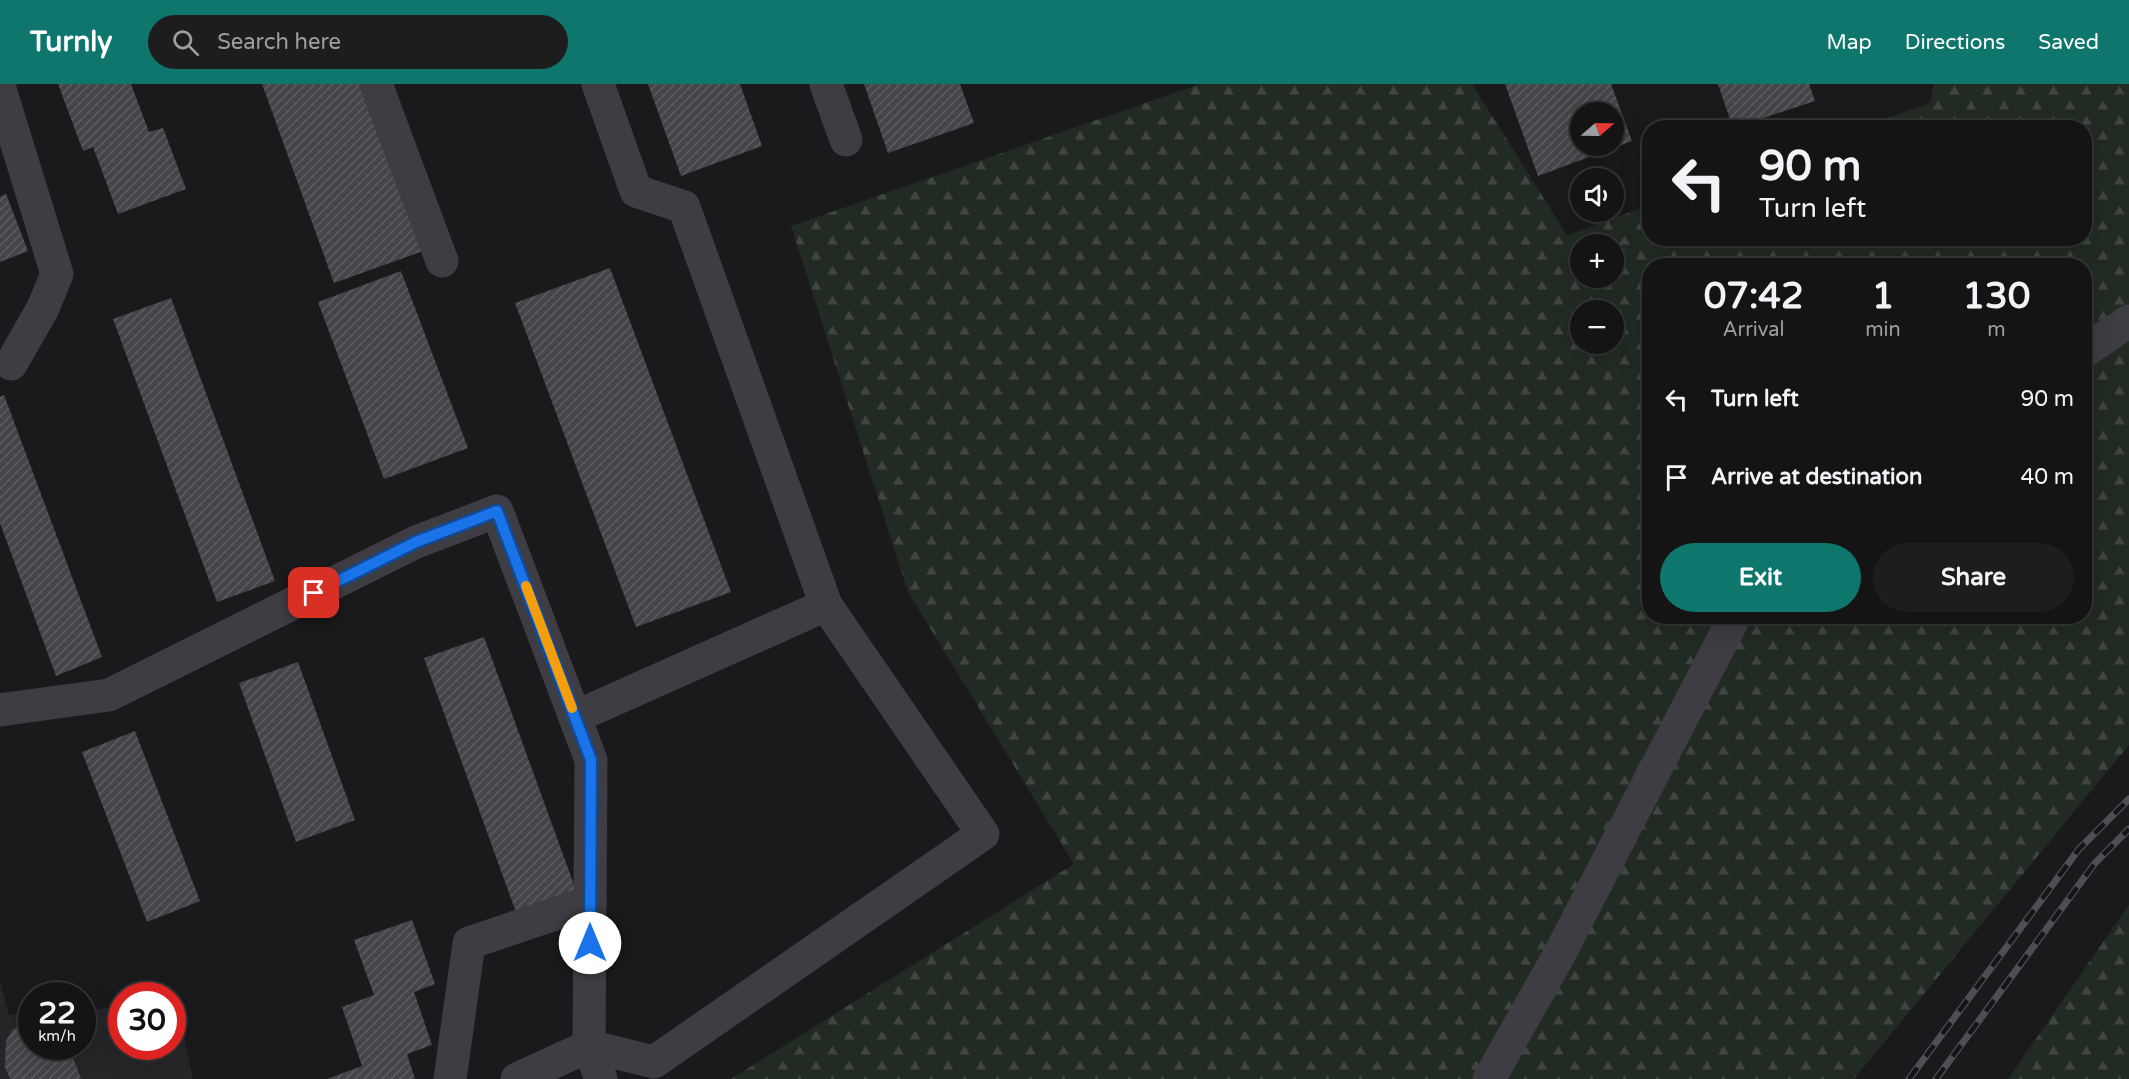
<!DOCTYPE html>
<html lang="en">
<head>
<meta charset="utf-8">
<style>
  :root { --surface:#141415; --page:#1d1d1e; --text:#f1f3f6; --muted:#9d9ea0; --line:#333334; --accent:#0f766e }
  body { margin:0; font-family:"Varela Round",sans-serif; background:var(--page); color:var(--text); height:100vh; display:flex; flex-direction:column; font-size:22px; white-space:nowrap }
  * { box-sizing:border-box; margin:0 }
  p { font-size:20px; color:var(--muted) }
  .icon { flex:none; width:33px; height:33px; fill:none; stroke:currentColor; stroke-width:2; stroke-linecap:round; stroke-linejoin:round }
  .map { position:relative; flex:1; overflow:hidden }
  .side { position:absolute; left:1642px; top:174px; width:450px; height:366px; display:flex; flex-direction:column; background:var(--surface); border-radius:24px; box-shadow:0 6px 24px #0002,0 0 0 2px var(--line) }
  .side>* { flex:none }
  .banner { position:absolute; left:1642px; top:36px; width:450px; height:126px; border-radius:24px; box-shadow:0 6px 24px #0002,0 0 0 2px var(--line); background:#141415; color:var(--text); overflow:hidden }
  .needle { width:39px; rotate:70deg }
  .fabs { position:absolute; left:1570px; top:18px; display:grid; gap:12px }
  .fabs a { display:grid; place-items:center; width:54px; height:54px; border-radius:50%; background:var(--surface); box-shadow:0 6px 24px #0002,0 0 0 2px var(--line); font-size:30px }
  .speed { position:absolute; left:18px; top:898px; display:flex; gap:12px; font-size:30px; font-weight:700; text-align:center }
  .speed>* { display:grid; place-content:center; width:78px; height:78px; border-radius:50%; background:var(--surface); box-shadow:0 6px 24px #0002,0 0 0 2px var(--line); line-height:1 }
  .speed small { font-size:15px; font-weight:400 }
  .speed .limit { border:9px solid #d22; background:#fff; color:#111 }
  .pin { position:absolute; display:grid; place-items:center; width:51px; height:51px; color:#fff; margin:-26px; border-radius:12px; box-shadow:0 3px 9px #0006 }
  .me { position:absolute; width:66px; margin:-33px; rotate:0deg; stroke-linejoin:round; filter:drop-shadow(0 0 4px #0008) }
  .turn { display:flex; align-items:center; gap:21px; height:126px; padding:0 18px; font-size:27px }
  .turn .icon { width:78px; height:78px; stroke-width:2.5 }
  .turn b { display:block; font-size:42px; line-height:51px }
  .eta { display:flex; justify-content:space-evenly; align-items:center; height:102px; text-align:center }
  .eta b { font-size:36px; font-weight:800; line-height:42px }
  .button { display:flex; gap:12px; margin-top:auto; padding:12px 18px }
  .button a { flex:1; height:69px; border-radius:36px; background:var(--accent); color:#fff; font-size:24px; font-weight:800; line-height:69px; text-align:center }
  .button a+a { background:var(--page); color:var(--text) }
  ul { padding:0; list-style:none }
  li { display:flex; align-items:center; gap:18px; height:78px; padding:0 18px }
  li div { flex:1 }
  li b { display:block; font-size:22px }
  li em { font-style:normal }
  header { display:flex; align-items:center; gap:36px; box-sizing:border-box; height:84px; padding:0 30px; background:var(--accent); color:#fff }
  header strong { font-size:28px }
  nav { display:flex; gap:33px; margin-inline-start:auto; font-size:21px }
  .search { width:420px; height:54px; background:var(--page); display:flex; align-items:center; gap:15px; box-sizing:border-box; padding:0 21px; border-radius:33px; color:var(--muted); font-size:22px }
  .map>svg:first-child { display:block }
</style>
</head>
<body>
<header>
<strong>Turnly</strong>
<div class="search"><svg class="icon" aria-label="search" viewBox="0 0 24 24"><circle cx="10" cy="10" r="6"/><path d="M15 15l6 6"/></svg>Search here</div>
<nav><a>Map</a><a>Directions</a><a>Saved</a></nav>
</header>
<div class="map">
<svg width="2129" height="995" viewBox="0 0 2129 995">
  <defs>
    <pattern id="forest-firs" width="22" height="20" patternUnits="userSpaceOnUse" patternTransform="scale(1.5)"><rect width="22" height="20" fill="#212a23"/><path d="M5 1l3.5 6h-7zM16 11l3.5 6h-7z" fill="#3f4641"/></pattern>
    <pattern id="building-hatch" width="6" height="6" patternUnits="userSpaceOnUse" patternTransform="scale(1.5)"><rect width="6" height="6" fill="#444549"/><path d="M-1 1l2-2M0 6l6-6M5 7l2-2" fill="none" stroke="#5c5d61"/></pattern>
  </defs>
  <rect width="100%" height="100%" fill="#1a1a1c"/>
  <polygon fill="#262629" points="0,896 9,931 31,930 32,963 82,963 83,926 121,923 122,963 172,963 173,919 177,919 193,995 0,995"/>
  <g fill="url(#forest-firs)" fill-rule="evenodd">
    <path d="M1200 0H1472L1567 151 1650 121V154H2085V44L1862 43 1930 19 1934 0H2129V661L1854 995H731L1074 780 908 508 791 142ZM1581 160H1614V194H1581ZM1650 182H2085V532H1650ZM1581 226H1614V260H1581Z"/>
    <polygon points="2129,821 2129,995 2008,995"/>
  </g>
  <g fill="url(#building-hatch)" fill-rule="evenodd">
    <polygon points="58,0 131,0 149,48 163,44 186,105 118,130 93,63 83,67"/>
    <polygon points="262,0 367,0 426,166 334,199"/>
    <polygon points="648,0 740,0 762,62 681,92"/>
    <polygon points="864,0 960,0 974,39 888,69"/>
    <path d="M1505 0H1611L1632 57 1538 92ZM1581 28H1614V62H1581Z"/>
    <polygon points="1718,0 1809,0 1815,17 1733,44"/>
    <polygon points="6,110 28,167 0,178 0,113"/>
    <polygon points="610,184 731,508 636,543 515,219"/>
    <polygon points="401,187 468,364 384,395 318,218"/>
    <polygon points="171,214 275,497 217,518 113,235"/>
    <polygon points="4,311 102,573 56,592 0,439 0,313"/>
    <polygon points="484,553 577,809 517,831 424,574"/>
    <polygon points="298,578 355,736 296,758 239,599"/>
    <polygon points="135,647 200,817 147,838 82,668"/>
    <polygon points="412,836 435,900 414,908 432,961 407,970 415,995 327,995 362,982 342,923 374,911 354,856"/>
    <polygon points="32,939 32,963 69,963 81,995 10,995 5,983 6,957 13,945"/>
  </g>
  <g fill="none" stroke-linecap="round" stroke-linejoin="round">
    <g stroke="#3d3d43" stroke-width="33">
      <polyline points="376,0 442,177"/>
      <polyline points="826,0 846,56"/>
      <polyline points="0,5 57,190 43,224 11,280"/>
      <polyline points="2085,267 2129,237"/>
      <polyline points="0,626 109,611 416,458 497,427 591,676 589,962 601,995"/>
      <polyline points="575,633 826,521"/>
      <polyline points="450,995 469,859 590,818"/>
      <polyline points="517,995 589,962 654,978 983,750 826,521 684,123 636,107 598,0"/>
      <polyline points="1489,995 1559,871 1735,532"/>
    </g>
    <g stroke="#4e4f55" stroke-width="7">
      <g id="rail">
        <polyline points="1909,995 2079,765 2129,715"/>
        <polyline points="1936,995 2095,779 2129,745"/>
      </g>
    </g>
    <use href="#rail" stroke="#151417" stroke-width="4.5" stroke-dasharray="14" stroke-linecap="butt"/>
  </g>
  <g fill="none" stroke-linecap="round" stroke-linejoin="round">
    <g stroke="#114b97" stroke-width="15">
      <polyline id="route" points="314,509 416,458 497,427 591,676 590,859"/>
    </g>
    <use href="#route" stroke="#1a73e8" stroke-width="10"/>
    <polyline stroke="#f59e0b" stroke-width="10" points="526,502 572,624"/>
  </g>
</svg>
<div class="fabs">
<a><svg class="needle" viewBox="-14 -14 28 28"><path d="M0-13l5 13h-10z" fill="#e53935"/><path d="M0 13l5-13h-10z" fill="#9d9ea0"/></svg></a>
<a><svg class="icon" aria-label="sound" viewBox="0 0 24 24"><path d="M4 9h4l5-4v14l-5-4H4zM17 9q2 3 0 6"/></svg></a>
<a>+</a>
<a>−</a>
</div>
<div class="speed"><div>22<small>km/h</small></div><div class="limit">30</div></div>
<div class="pin" style="left:314px;top:509px;background:#d93025"><svg class="icon" aria-label="arrive" viewBox="0 0 24 24"><path d="M6 21V4h12l-3 4 3 4H6"/></svg></div>
<svg class="me" style="left:590px;top:859px" viewBox="-20 -20 40 40"><circle r="19" fill="#fff"/><path d="M0-13L10 11 0 6-10 11z" fill="#1a73e8"/></svg>
<div class="banner">
<div class="turn"><svg class="icon" aria-label="left" viewBox="0 0 24 24"><path d="M17 20v-9H6M10 6l-5 5 5 5"/></svg><div><b>90 m</b>Turn left</div></div>
</div>
<section class="side">
<div class="eta">
<div><b>07:42</b><p>Arrival</p></div>
<div><b>1</b><p>min</p></div>
<div><b>130</b><p>m</p></div>
</div>
<ul>
<li><svg class="icon" aria-label="left" viewBox="0 0 24 24"><path d="M17 20v-9H6M10 6l-5 5 5 5"/></svg><div><b>Turn left</b></div><em>90 m</em></li>
<li><svg class="icon" aria-label="arrive" viewBox="0 0 24 24"><path d="M6 21V4h12l-3 4 3 4H6"/></svg><div><b>Arrive at destination</b></div><em>40 m</em></li>
</ul>
<div class="button"><a>Exit</a><a>Share</a></div>
</section>
</div>
</body>
</html>
